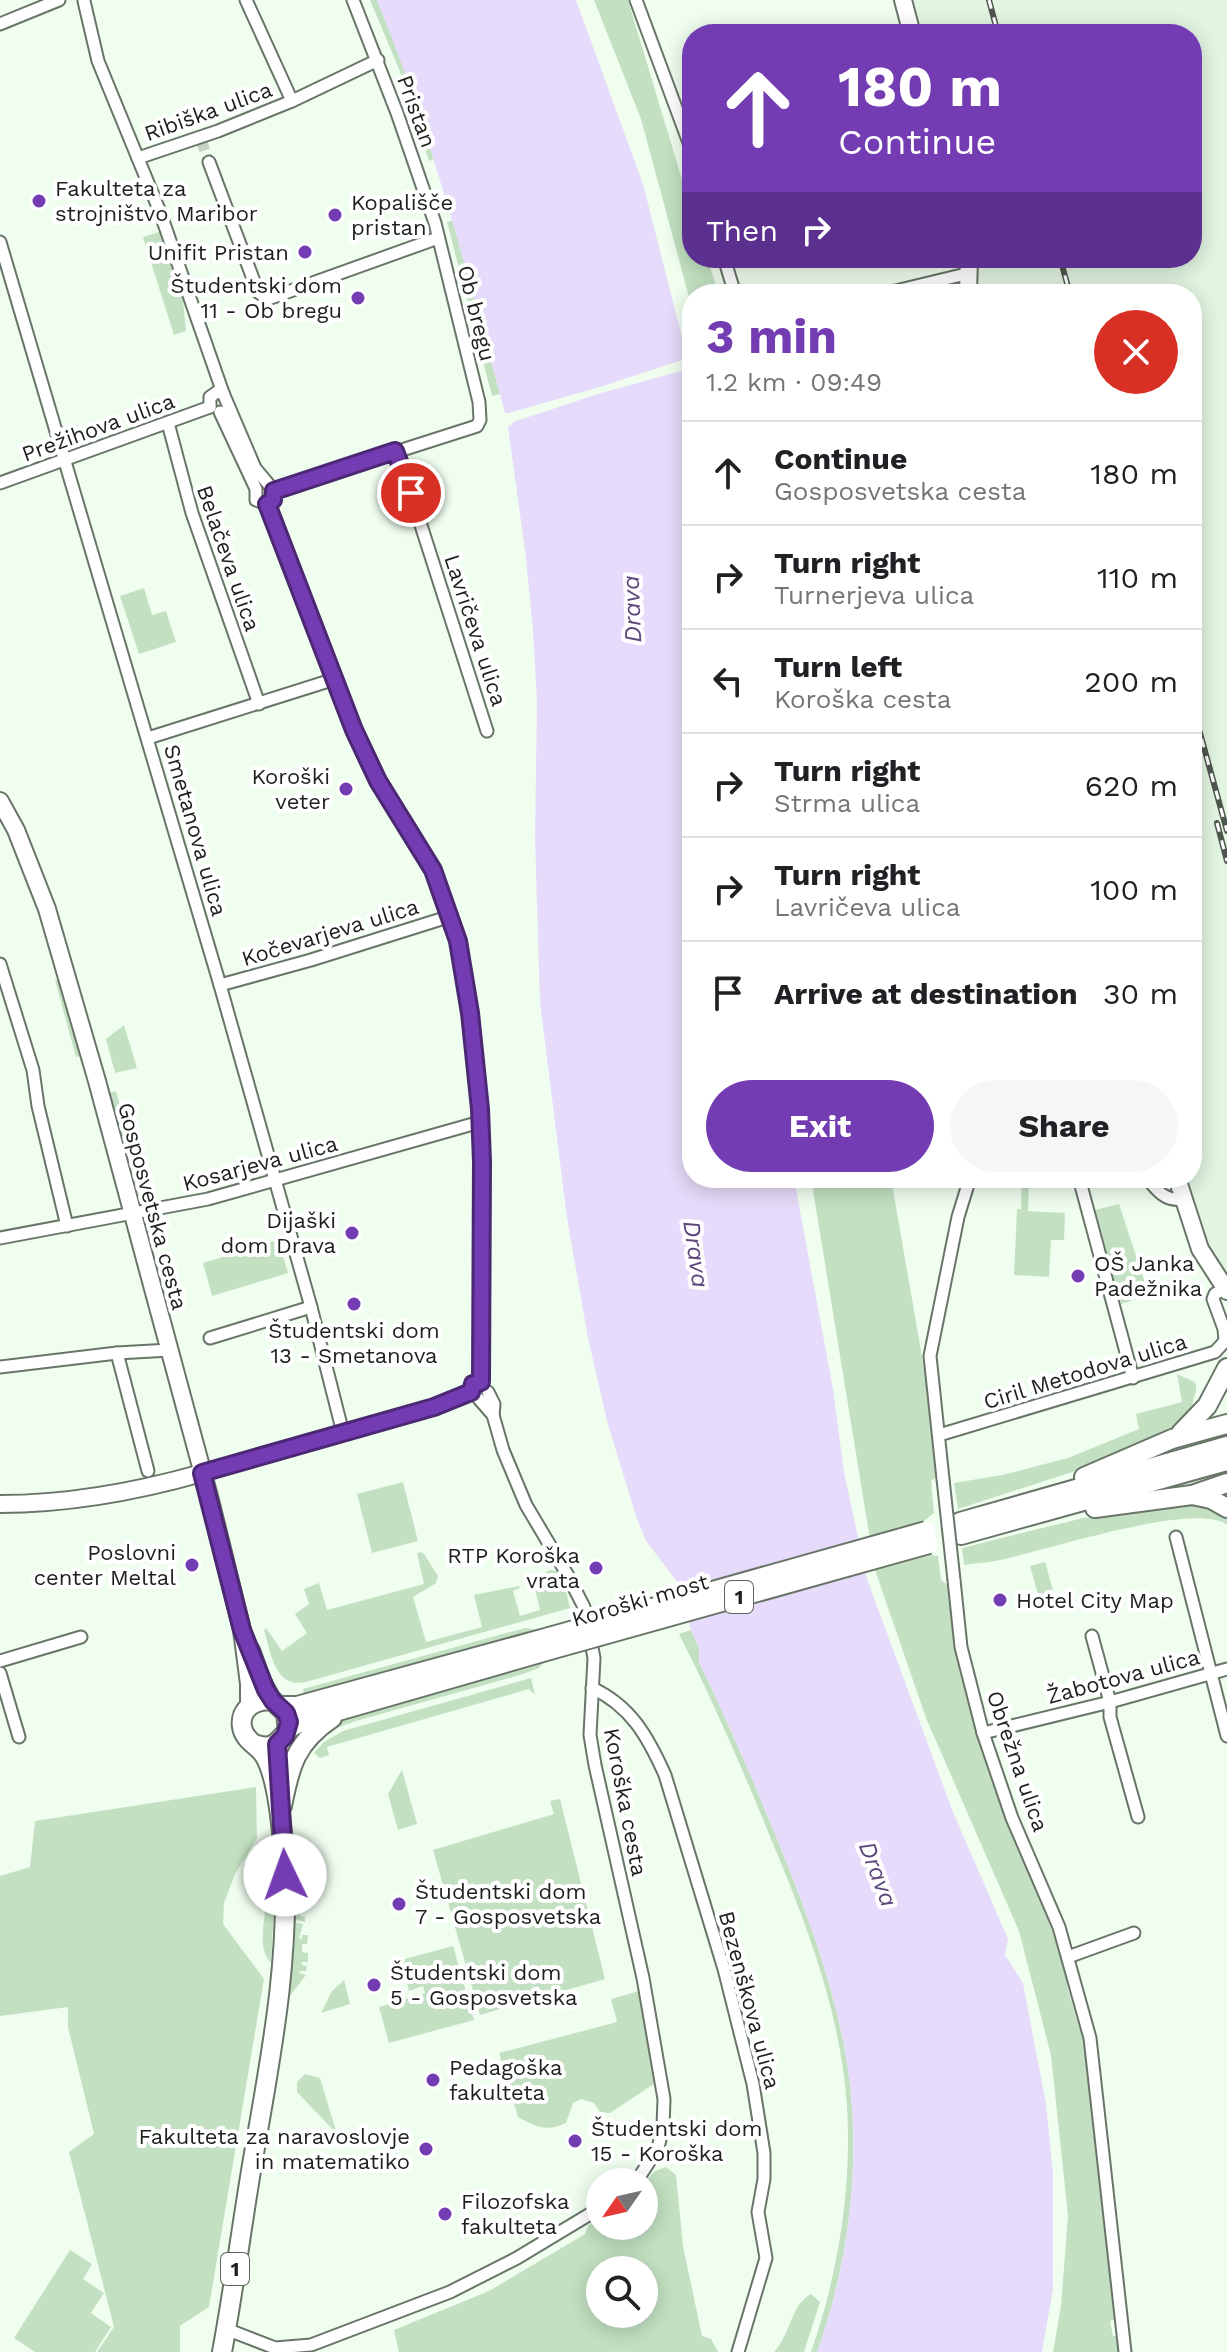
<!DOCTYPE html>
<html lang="en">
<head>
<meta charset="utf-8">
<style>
  :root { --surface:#fff; --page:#f6f6f6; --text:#202124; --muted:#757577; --line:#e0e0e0; --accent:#743cb3 }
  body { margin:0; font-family:"Work Sans",sans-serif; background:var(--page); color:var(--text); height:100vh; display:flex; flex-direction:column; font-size:30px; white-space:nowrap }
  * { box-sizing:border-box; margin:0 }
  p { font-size:26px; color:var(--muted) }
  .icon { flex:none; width:44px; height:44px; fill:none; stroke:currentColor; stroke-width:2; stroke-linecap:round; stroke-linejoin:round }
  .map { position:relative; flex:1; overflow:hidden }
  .sheet { position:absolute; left:682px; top:284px; width:520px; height:904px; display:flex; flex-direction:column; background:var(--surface); border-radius:32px; box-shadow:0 4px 20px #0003 }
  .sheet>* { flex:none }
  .hud { position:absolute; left:682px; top:24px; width:520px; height:244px; border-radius:32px; box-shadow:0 4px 20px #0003; background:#743cb3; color:#fff; overflow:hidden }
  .needle { width:52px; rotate:236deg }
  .controls { position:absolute; left:586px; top:2168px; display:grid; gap:16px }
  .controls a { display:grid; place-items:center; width:72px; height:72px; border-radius:50%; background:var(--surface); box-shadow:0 4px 20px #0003; font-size:40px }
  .pin { position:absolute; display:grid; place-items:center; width:68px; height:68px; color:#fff; margin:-34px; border:4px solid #fff; border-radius:50%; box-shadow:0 2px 8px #0007 }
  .me { position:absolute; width:88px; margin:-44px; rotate:357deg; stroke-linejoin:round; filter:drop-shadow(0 0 6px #0008) }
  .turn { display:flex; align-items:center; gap:28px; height:168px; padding:0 24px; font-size:36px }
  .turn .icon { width:104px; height:104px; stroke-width:2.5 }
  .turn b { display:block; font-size:56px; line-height:68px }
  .then { display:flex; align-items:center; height:76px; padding:0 24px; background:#0003; gap:16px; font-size:30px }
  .round { display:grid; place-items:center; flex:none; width:84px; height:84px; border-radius:42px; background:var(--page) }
  .overview { display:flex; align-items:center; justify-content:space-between; height:136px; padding:0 24px }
  h1 { font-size:48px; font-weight:700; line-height:60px; color:var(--accent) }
  .action { display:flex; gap:16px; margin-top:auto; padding:16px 24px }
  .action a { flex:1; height:92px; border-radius:48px; background:var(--accent); color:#fff; font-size:32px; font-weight:700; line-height:92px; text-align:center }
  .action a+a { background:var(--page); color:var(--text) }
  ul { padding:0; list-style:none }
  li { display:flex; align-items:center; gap:24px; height:104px; padding:0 24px; border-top:2px solid var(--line) }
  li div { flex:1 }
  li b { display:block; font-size:30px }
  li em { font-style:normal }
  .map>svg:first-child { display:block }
</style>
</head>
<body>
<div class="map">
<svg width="1227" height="2352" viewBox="0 0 1227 2352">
  <rect width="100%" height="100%" fill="#f0fef0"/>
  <polygon fill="#e2f5e1" points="914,0 1227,0 1227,1281 1207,1250 1186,1178 1192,1178 1192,294 975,294 976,258 1192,258 1192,34 923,34"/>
  <g fill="#c3e1c2" fill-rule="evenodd">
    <polygon points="370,0 377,0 404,67 434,159 429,161 399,69"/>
    <polygon points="594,0 628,0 692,213 692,258 707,258 719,294 692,294 692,308 641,119"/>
    <polygon points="453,220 500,394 492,396 447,222"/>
    <polygon points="159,232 183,300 186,331 174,335 143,237"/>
    <polygon points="144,588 152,615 166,611 176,642 139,654 120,596"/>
    <polygon points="63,978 84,1055 76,1057 55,980"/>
    <polygon points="124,1025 137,1068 115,1073 106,1039"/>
    <polygon points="116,1091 131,1146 123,1148 109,1093"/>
    <polygon points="811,1178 891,1178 929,1397 937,1472 936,1478 931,1480 934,1513 924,1521 931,1555 938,1556 941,1580 948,1585 954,1639 974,1719 1071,1982 1067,1986 1079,2028 1084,2029 1117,2319 1110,2321 1113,2336 1120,2336 1120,2352 1053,2352 1061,2306 1068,2216 1051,2055 1019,1931 926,1718 875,1570"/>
    <polygon points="1022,1178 1029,1178 1028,1211 1065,1213 1064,1240 1051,1240 1049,1277 1014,1275 1017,1209 1021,1209"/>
    <polygon points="1119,1204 1149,1295 1121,1304 1095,1210"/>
    <polygon points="278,1240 288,1273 212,1296 203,1263"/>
    <path d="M1177 1374 1195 1382C1199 1390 1191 1400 1193 1410L1173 1428 1088 1467 958 1509 954 1483 1002 1475 1068 1458 1139 1429 1136 1414 1182 1402Z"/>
    <polygon points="403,1482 418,1541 372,1553 357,1494"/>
    <path d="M1185 1504C1201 1505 1214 1509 1227 1517V1525C1195 1500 1039 1553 995 1561 985 1563 974 1563 964 1565L962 1548 1083 1518Z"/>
    <path d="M421 1552 424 1554 438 1576 436 1583 413 1597 426 1642 482 1627 474 1595 519 1586 520 1588 513 1591 520 1616 540 1610 534 1585 526 1586V1584L550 1570 556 1571 564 1583 570 1608 306 1682C274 1689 271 1652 264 1630L266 1628 282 1651 307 1633 295 1614 309 1604 304 1589 319 1583 327 1610 424 1584 417 1553Z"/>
    <polygon points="1045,1562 1054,1594 1039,1598 1030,1566"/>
    <polygon points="525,1628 540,1630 304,1698 303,1689"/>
    <path d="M691 1630 699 1648V1662C729 1724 756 1787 782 1851 811 1924 839 1999 849 2077 861 2167 848 2267 817 2352H811C838 2274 852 2190 847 2107 841 2014 807 1925 771 1839 743 1770 713 1701 679 1634Z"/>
    <polygon points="546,1660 539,1668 520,1675 356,1721 331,1730 317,1741 338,1720"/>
    <polygon points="531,1678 535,1695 529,1689 327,1747 329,1755 320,1758 314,1753 324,1742 343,1731"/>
    <polygon points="402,1770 417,1824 398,1830 388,1794"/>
    <polygon points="256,1787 257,1838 235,1874 224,1903 223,1924 264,1979 209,2307 180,2326 180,2352 97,2352 114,2327 69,2152 94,2134 68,2027 68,2007 0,2016 0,1876 30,1867 35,1821"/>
    <polygon points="560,1799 605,1979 480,2015 433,1850 554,1814 550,1801"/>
    <path d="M272 1850 275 1889 271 1963C257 1948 265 1925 265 1906 265 1886 259 1871 272 1850Z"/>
    <polygon points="294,1865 309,1879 303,1881 304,1884 309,1883 311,1893 304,1893 304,1896 309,1897 309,1904 300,1904 300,1916 305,1917 305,1922 296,1920 296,1923 303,1924 299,1938 302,1939 302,1935 308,1935 307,1944 302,1944 302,1952 308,1953 308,1962 302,1962 302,1965 307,1966 306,1971 300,1971 299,1973 306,1975 286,2001 291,1866"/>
    <polygon points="453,1946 474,2020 389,2043 379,2007 425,1993 423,1986 409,1991 401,1960"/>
    <polygon points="344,1980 350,2004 321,2013 332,1991"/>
    <path d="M639 1991 654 2084 610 2113 600 2112 594 2103 581 2099 573 2103 566 2123C547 2132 536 2127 518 2117L499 2053 617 2022 611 1999Z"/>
    <polygon points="305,2074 320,2078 337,2134 297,2092 297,2082"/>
    <path d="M666 2167 676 2175 683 2246 702 2336 711 2339 718 2352H399L394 2330 489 2291 585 2234 588 2226 600 2217V2226H644V2183L655 2171ZM644 2270V2314H600V2270Z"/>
    <polygon points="70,2250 92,2264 83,2279 104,2293 91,2313 111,2327 95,2352 35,2352 14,2338"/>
    <path d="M811 2294 820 2302 804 2352H774C790 2336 791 2304 811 2294Z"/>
  </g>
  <path fill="#e6dbfa" d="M377 0H576L643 184 687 357 692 392V1178H794L833 1389 844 1472 867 1579 953 1812 1008 1939 1005 1955 1023 1983 1046 2104 1053 2173V2289L1042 2352H817C848 2267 861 2167 849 2077 839 1999 811 1924 782 1851 756 1787 729 1724 699 1662V1648L691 1630 681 1587 646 1541 636 1516 607 1421 588 1338 567 1218 540 1002 535 839 537 702 533 631 526 558 508 427 513 424 509 413H505L500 394C464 261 429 128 377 0Z"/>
  <polygon fill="#f0fef0" points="691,357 692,368 601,393 504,425 508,422 506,417 502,415 600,387"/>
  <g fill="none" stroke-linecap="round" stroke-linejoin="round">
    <polyline stroke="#c6d2c6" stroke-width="11" stroke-dasharray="11 5.5" stroke-linecap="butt" points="201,140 209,162"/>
    <g stroke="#697569" stroke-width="15">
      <g id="street">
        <polyline points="246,0 292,101"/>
        <polyline points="636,0 692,151"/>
        <polyline points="84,1 98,61 160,212 223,393 255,468 275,492 273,500 267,504 256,500 256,489 220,412"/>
        <polyline points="0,24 59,0"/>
        <polyline points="138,158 218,131 292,101 378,60"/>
        <polyline points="209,162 258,292 268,299 438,238"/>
        <polyline points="0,242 220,985 311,1307 343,1433"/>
        <polyline points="724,258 735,294"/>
        <polyline points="883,294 970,273"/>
        <polyline points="210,407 210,397 217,392 223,393"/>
        <polyline points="168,423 192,513 259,704"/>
        <polyline points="395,451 402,466 487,731"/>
        <polyline points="0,483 210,407"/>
        <polyline points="274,491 477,426 480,420 479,402 435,223 397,113 353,0"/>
        <polyline points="267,504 354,730 378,781 433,870 458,941 470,1013 480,1109 482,1162 481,1382"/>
        <polyline points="148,738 335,679"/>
        <polyline points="0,964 33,1070 38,1106 67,1226"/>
        <polyline points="220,985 311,960 451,916"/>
        <polyline points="1079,1178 1133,1378"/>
        <path d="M1147 1178C1157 1191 1166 1202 1184 1199"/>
        <polyline points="0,1238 208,1199 480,1122"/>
        <polyline points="210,1338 311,1307"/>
        <polyline points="117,1353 148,1471"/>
        <polyline points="0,1367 117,1353 170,1350"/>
        <polyline points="488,1392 494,1404 493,1415"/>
        <polyline points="479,1399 493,1415 503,1450 526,1505 567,1574 584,1607 594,1658 590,1735 595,1765 643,1978 664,2099 663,2127 658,2148 636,2182"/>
        <polyline points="939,1435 1215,1352 1225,1341 1224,1329 1213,1299 1215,1294 1225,1288"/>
        <polyline points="202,1473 434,1407 471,1392"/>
        <polyline points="943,1479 930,1356 958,1217 970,1178"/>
        <polyline points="1176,1537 1227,1736"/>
        <polyline points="954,1580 961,1647 983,1733 1012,1818 1059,1927 1090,2038 1125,2352"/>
        <polyline points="1092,1636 1110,1702 1110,1717 1138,1817"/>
        <polyline points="0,1661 81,1637"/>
        <polyline points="0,1673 19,1737"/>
        <path d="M592 1688C631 1706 648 1737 665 1775L724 1969 753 2084 764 2153V2179L758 2212 766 2258 738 2352"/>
        <polyline points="983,1733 1110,1702 1227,1669"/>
        <polyline points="1068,1957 1134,1933"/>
        <polyline points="226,2329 275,2348 311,2345 450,2292 517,2258 600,2208"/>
      </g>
    </g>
    <g stroke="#697569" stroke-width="20">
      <g id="secondary">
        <polyline points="903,0 912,34"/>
        <polyline points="968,294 969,258"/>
        <polyline points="0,801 16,830 47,909 97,1081 210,1500 242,1630 249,1684 249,1706"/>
        <polyline points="1177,1178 1200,1249 1227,1291"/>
        <path d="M0 1504C69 1504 135 1492 202 1473"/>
        <polyline points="251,1650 262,1681 273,1701"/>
      </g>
    </g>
    <g stroke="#697569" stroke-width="22">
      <g id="primary">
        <polyline points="1181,1433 1207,1406 1227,1368"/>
        <polyline points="1084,1477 1172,1439 1227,1424"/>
        <polyline points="1192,1495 1211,1499 1227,1508"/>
        <polyline points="1095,1508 1192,1495 1227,1483"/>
        <polyline points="960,1522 1227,1446"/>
        <polyline points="961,1535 1227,1461"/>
        <polyline points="281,1706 297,1706 549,1637"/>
        <path d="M254 1744C272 1751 277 1743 288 1730 293 1725 301 1723 307 1720L550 1650"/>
        <path d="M282 1806C290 1765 296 1742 332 1718"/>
        <path d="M222 2352C234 2288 242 2223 253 2159 271 2056 292 1950 283 1844 281 1820 277 1776 264 1755 257 1745 244 1740 242 1727 239 1708 257 1698 273 1701L286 1713 288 1731"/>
      </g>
    </g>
    <use href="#street" stroke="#fff" stroke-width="11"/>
    <use href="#secondary" stroke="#fff" stroke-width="16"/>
    <use href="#primary" stroke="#fff" stroke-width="18"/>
    <g stroke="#4e564e" stroke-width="6">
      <g id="rail">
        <polyline points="989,0 998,34"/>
        <polyline points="1060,258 1070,294"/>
        <polyline points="1192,704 1227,831"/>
        <polyline points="1217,823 1227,861"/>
      </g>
    </g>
    <use href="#rail" stroke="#fff" stroke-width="3" stroke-dasharray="9" stroke-linecap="butt"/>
    <g stroke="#697569" stroke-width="15" stroke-linecap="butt">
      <polyline id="street-bridge" points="943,1479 954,1580"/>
    </g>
    <g stroke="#697569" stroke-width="22" stroke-linecap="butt">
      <g id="primary-bridge">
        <polyline points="549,1637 926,1531"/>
        <polyline points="550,1650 929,1544"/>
      </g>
    </g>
    <use href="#street-bridge" stroke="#fff" stroke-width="11"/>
    <use href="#primary-bridge" stroke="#fff" stroke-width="18"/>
  </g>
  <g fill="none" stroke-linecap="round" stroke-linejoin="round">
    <g stroke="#4b2774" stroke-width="20">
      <polyline id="route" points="285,1875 277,1744 285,1736 289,1722 286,1713 273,1701 266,1690 242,1630 202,1473 434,1407 471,1392 473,1384 481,1382 482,1162 480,1109 470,1013 458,941 433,870 378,781 354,730 267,504 273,500 274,491 395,451 411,493"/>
    </g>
    <use href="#route" stroke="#743cb3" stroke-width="14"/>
  </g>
  <g fill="#743cb3" stroke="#fff" stroke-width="3">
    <circle cx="39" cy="201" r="8"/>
    <circle cx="335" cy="215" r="8"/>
    <circle cx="305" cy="252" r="8"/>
    <circle cx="358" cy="298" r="8"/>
    <circle cx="346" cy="789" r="8"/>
    <circle cx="352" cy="1233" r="8"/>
    <circle cx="1078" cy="1276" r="8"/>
    <circle cx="354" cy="1304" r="8"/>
    <circle cx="192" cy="1565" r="8"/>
    <circle cx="596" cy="1568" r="8"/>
    <circle cx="1000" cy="1600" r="8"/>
    <circle cx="399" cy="1904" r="8"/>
    <circle cx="374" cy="1985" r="8"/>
    <circle cx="433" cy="2080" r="8"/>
    <circle cx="575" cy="2141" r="8"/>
    <circle cx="426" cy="2149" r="8"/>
    <circle cx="445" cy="2214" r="8"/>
  </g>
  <g text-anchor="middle" stroke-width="8" stroke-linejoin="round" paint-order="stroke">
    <g fill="#fff" stroke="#606460" stroke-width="2">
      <rect x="725" y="1581" width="28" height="32" rx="6"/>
      <rect x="221" y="2253" width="28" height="32" rx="6"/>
    </g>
    <g font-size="20" font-weight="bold" fill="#1c211c">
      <text x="739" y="1604">1</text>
      <text x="235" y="2276">1</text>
    </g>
    <g font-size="22" fill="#1c211c" stroke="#fff">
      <text transform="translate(208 111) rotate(-20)" y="8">Ribiška ulica</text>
      <text transform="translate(417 111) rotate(70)" y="8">Pristan</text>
      <text transform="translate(477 313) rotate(76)" y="8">Ob bregu</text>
      <text transform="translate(98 427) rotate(-20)" y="8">Prežihova ulica</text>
      <text transform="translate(229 558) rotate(71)" y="8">Belačeva ulica</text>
      <text transform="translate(476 630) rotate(72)" y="8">Lavričeva ulica</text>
      <text transform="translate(196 830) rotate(74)" y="8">Smetanova ulica</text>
      <text transform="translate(330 932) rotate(-17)" y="8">Kočevarjeva ulica</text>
      <text transform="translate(260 1163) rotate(-15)" y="8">Kosarjeva ulica</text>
      <text transform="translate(153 1206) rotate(75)" y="8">Gosposvetska cesta</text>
      <text transform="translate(1085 1371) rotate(-17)" y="8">Ciril Metodova ulica</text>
      <text transform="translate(640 1600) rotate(-16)" y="8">Koroški most</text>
      <text transform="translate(1123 1676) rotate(-15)" y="8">Žabotova ulica</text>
      <text transform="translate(1018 1761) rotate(71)" y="8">Obrežna ulica</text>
      <text transform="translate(626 1802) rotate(79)" y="8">Koroška cesta</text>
      <text transform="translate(750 2000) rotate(75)" y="8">Bezenškova ulica</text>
    </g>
    <g font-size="22" fill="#1c211c" stroke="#fff" text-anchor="start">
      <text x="55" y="196">Fakulteta za<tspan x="55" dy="25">strojništvo Maribor</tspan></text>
      <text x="351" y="210">Kopališče<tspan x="351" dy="25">pristan</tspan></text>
      <text x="289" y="260" text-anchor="end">Unifit Pristan</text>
      <text x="342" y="293" text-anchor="end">Študentski dom<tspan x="342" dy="25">11 - Ob bregu</tspan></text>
      <text x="330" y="784" text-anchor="end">Koroški<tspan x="330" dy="25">veter</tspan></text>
      <text x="336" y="1228" text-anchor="end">Dijaški<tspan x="336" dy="25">dom Drava</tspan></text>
      <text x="1094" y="1271">OŠ Janka<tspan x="1094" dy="25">Padežnika</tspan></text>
      <text x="354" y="1338" text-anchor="middle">Študentski dom<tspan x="354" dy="25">13 - Smetanova</tspan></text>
      <text x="176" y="1560" text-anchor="end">Poslovni<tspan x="176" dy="25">center Meltal</tspan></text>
      <text x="580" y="1563" text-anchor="end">RTP Koroška<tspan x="580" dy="25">vrata</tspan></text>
      <text x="1016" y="1608">Hotel City Map</text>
      <text x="415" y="1899">Študentski dom<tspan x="415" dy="25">7 - Gosposvetska</tspan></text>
      <text x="390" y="1980">Študentski dom<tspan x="390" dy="25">5 - Gosposvetska</tspan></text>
      <text x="449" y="2075">Pedagoška<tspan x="449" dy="25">fakulteta</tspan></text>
      <text x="591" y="2136">Študentski dom<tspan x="591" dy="25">15 - Koroška</tspan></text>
      <text x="410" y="2144" text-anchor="end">Fakulteta za naravoslovje<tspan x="410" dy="25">in matematiko</tspan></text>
      <text x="461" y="2209">Filozofska<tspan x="461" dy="25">fakulteta</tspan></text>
    </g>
    <g font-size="24" font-style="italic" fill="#5c477a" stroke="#fff">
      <text transform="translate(632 609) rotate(-92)" y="8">Drava</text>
      <text transform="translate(696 1254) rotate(82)" y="8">Drava</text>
      <text transform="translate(878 1874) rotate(69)" y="8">Drava</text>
    </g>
  </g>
</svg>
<div class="controls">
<a><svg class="needle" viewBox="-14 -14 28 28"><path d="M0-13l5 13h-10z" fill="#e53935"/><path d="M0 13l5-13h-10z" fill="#757577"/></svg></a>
<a><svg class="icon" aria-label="search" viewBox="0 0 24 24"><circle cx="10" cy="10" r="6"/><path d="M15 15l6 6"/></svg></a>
</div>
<div class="pin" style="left:411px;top:493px;background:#d93025"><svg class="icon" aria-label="arrive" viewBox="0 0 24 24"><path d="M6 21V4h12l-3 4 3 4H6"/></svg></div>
<svg class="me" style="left:285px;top:1875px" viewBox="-20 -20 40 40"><circle r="19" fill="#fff"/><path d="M0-13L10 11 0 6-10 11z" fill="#743cb3"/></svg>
<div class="hud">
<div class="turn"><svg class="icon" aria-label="ahead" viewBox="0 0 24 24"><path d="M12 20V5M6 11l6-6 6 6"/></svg><div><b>180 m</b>Continue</div></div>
<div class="then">Then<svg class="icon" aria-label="right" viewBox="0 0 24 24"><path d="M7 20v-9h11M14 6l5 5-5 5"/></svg></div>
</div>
<section class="sheet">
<div class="overview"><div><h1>3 min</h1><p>1.2 km · 09:49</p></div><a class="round" style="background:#d93025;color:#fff"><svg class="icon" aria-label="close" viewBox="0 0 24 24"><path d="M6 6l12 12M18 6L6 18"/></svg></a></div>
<ul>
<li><svg class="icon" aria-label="ahead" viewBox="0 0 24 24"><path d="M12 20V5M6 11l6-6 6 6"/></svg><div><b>Continue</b><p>Gosposvetska cesta</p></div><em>180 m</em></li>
<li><svg class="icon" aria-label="right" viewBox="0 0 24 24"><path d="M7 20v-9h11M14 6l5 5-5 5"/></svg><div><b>Turn right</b><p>Turnerjeva ulica</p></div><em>110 m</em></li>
<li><svg class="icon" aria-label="left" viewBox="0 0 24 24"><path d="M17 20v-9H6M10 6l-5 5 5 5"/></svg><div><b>Turn left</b><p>Koroška cesta</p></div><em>200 m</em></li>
<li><svg class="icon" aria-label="right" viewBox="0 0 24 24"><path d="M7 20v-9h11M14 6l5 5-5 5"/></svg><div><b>Turn right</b><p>Strma ulica</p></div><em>620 m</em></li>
<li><svg class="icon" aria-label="right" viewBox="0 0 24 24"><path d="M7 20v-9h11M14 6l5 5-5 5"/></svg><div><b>Turn right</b><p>Lavričeva ulica</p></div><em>100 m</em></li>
<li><svg class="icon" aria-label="arrive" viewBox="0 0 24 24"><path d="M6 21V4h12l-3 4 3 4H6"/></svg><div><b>Arrive at destination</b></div><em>30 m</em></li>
</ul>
<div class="action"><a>Exit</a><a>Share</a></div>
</section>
</div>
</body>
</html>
